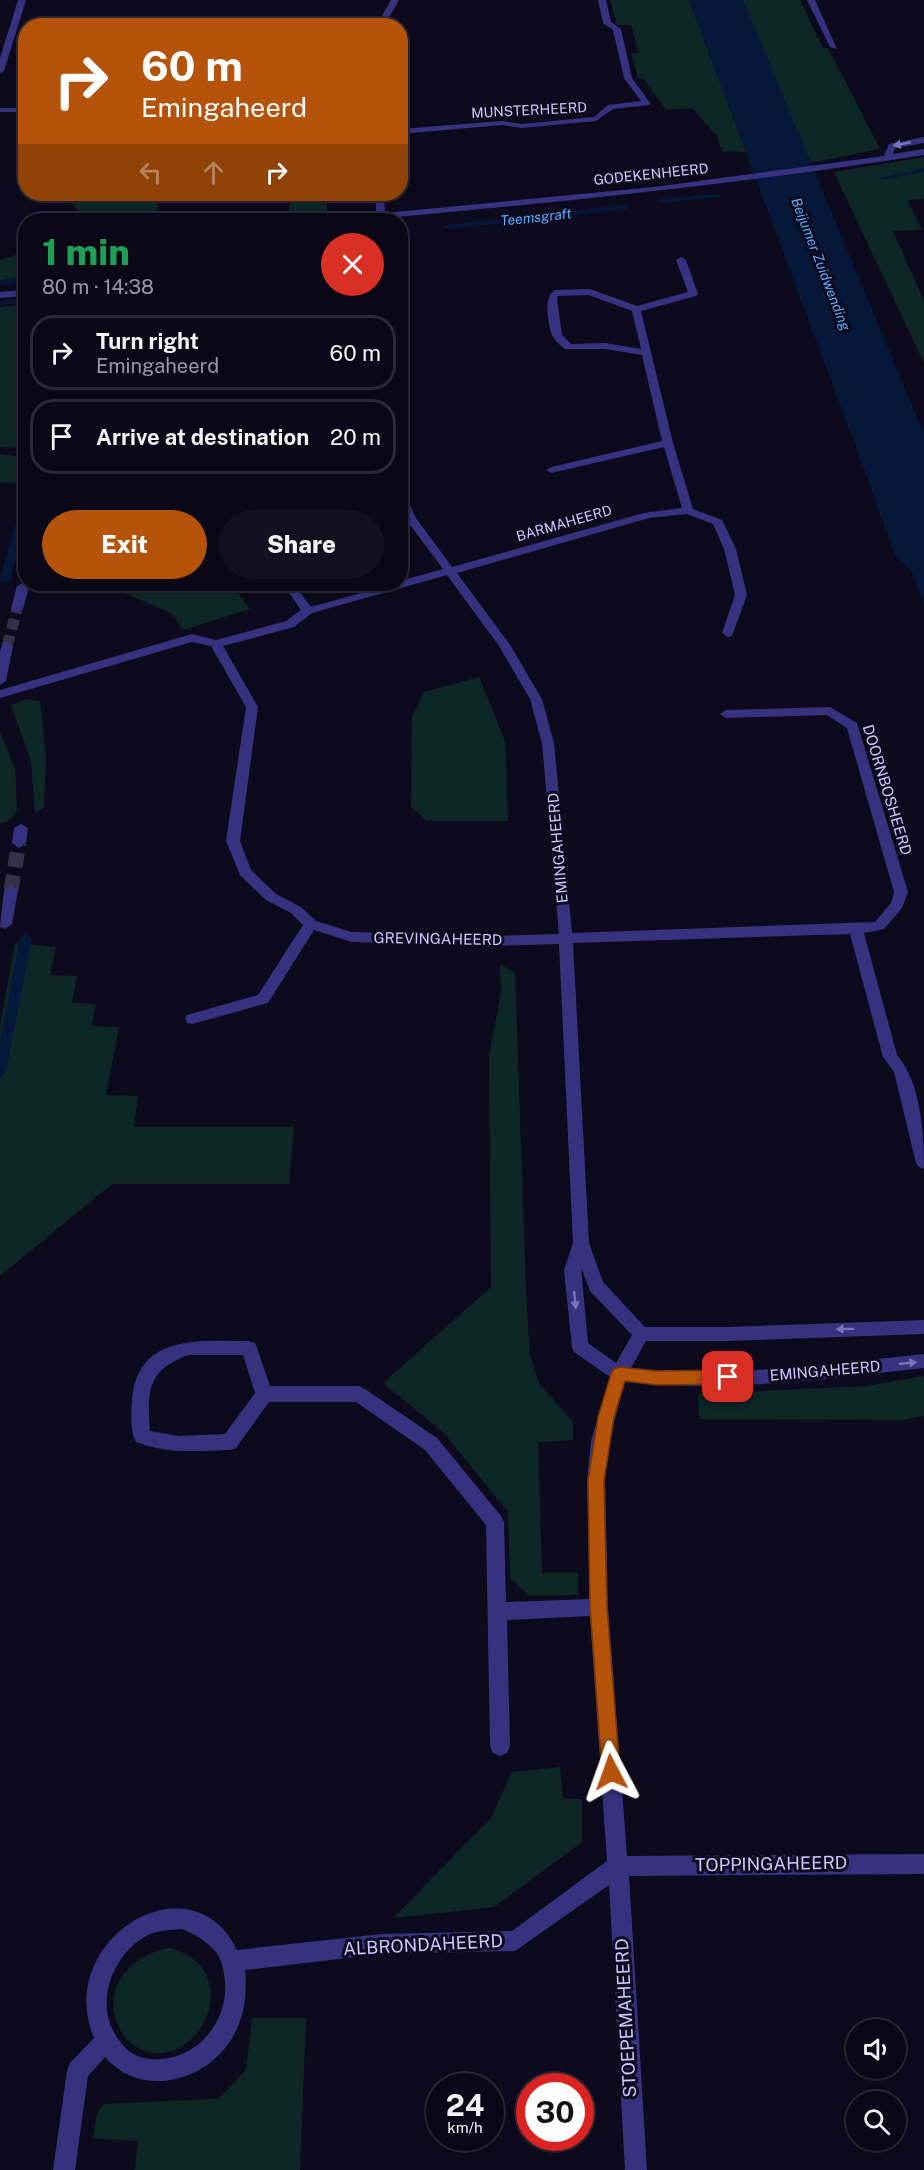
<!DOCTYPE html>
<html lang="en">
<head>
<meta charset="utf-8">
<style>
  :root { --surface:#0a0816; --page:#13111f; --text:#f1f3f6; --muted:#999aa1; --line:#2a2935; --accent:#b45309 }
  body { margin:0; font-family:"Public Sans",sans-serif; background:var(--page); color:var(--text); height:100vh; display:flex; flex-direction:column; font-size:22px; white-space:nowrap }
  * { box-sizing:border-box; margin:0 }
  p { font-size:20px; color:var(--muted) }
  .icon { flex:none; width:33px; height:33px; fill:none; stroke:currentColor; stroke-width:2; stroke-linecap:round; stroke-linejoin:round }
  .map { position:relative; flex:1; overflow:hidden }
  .drawer { position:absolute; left:18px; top:213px; width:390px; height:378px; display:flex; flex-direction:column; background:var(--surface); border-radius:24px; box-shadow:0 3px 9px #0003,0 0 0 2px var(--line) }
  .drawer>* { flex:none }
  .top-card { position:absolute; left:18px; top:18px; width:390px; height:183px; border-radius:24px; box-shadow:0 3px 9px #0003,0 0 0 2px var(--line); background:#b45309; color:#fff; overflow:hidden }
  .buttons { position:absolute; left:846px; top:2019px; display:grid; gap:12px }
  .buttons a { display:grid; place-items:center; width:60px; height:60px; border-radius:50%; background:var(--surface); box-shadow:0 3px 9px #0003,0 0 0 2px var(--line); font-size:30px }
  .speed { position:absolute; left:426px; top:2073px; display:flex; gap:12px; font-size:30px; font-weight:700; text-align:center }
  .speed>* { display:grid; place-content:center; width:78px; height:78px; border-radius:50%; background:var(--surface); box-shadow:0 3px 9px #0003,0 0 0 2px var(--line); line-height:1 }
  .speed small { font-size:15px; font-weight:400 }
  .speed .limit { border:9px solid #d22; background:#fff; color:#111 }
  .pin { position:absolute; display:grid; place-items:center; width:51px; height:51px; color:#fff; margin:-26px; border-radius:12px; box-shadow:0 3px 9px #0006 }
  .me { position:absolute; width:66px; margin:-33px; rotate:356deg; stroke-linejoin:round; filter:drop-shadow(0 0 4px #0008) }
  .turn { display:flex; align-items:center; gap:21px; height:126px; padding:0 24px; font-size:27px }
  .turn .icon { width:78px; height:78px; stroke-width:2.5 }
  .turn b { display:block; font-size:42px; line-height:51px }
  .lanes { display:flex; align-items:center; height:57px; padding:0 24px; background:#0003; justify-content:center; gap:30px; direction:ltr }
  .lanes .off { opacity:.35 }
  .round { display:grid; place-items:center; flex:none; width:63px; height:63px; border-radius:32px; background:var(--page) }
  .summary { display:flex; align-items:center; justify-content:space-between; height:102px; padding:0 24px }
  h1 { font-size:36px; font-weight:800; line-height:45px; color:#1e9e55 }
  .action { display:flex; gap:12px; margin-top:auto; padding:12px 24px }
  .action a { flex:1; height:69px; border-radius:36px; background:var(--accent); color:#fff; font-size:24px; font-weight:800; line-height:69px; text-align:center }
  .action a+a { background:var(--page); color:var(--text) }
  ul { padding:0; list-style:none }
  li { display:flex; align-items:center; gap:18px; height:75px; margin:0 12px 9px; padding:0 12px; border:3px solid var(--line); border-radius:24px }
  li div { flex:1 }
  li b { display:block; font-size:22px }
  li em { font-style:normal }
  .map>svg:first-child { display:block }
</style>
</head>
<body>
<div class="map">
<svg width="924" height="2170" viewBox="0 0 924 2170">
  <rect width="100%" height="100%" fill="#0e0a1d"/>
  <g fill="#0d2727">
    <polygon points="610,0 689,0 746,152 722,151 717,136 692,108 666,110 644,79 638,78 631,53 639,53 631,25 617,25"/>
    <polygon points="743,0 800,0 823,48 828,48 880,149 810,163"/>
    <polygon points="924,157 924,199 907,200 922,230 893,231 924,301 924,363 834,172"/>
    <path d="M58 194H159L156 220 289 212 290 194H327V211L209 220H82C80 207 69 201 58 194Z"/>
    <polygon points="25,252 25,277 0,280 0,260"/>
    <polygon points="25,304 25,448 0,447 0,307"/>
    <polygon points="0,454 24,457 19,476 24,480 25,484 0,482"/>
    <polygon points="70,584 231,584 250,609 183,630 171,613 127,594 70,588"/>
    <polygon points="479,677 505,741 508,821 427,821 411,807 412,717 424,692"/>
    <polygon points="27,699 40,701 46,759 44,808 35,813 31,761 11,705"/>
    <polygon points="0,732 15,768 17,811 7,822 0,823"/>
    <polygon points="15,943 56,947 50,975 77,976 72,1003 96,1004 92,1026 119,1027 106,1095 138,1096 134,1127 294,1127 289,1184 112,1184 0,1276 0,1026"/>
    <polygon points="500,964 515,973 526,1292 530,1356 539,1383 573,1422 573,1440 538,1442 542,1573 578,1573 578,1595 528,1595 510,1578 508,1512 444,1433 383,1383 491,1287 489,1056 501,993"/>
    <polygon points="924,1376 924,1416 901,1420 699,1419 698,1394 867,1386"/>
    <polygon points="560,1767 563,1799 582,1799 582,1842 494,1907 393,1918 491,1818 512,1772"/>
    <path d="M170 1948C251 1970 196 2076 140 2049 128 2043 121 2034 117 2022 102 1985 136 1952 170 1948Z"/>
    <polygon points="252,2018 306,2018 300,2170 135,2170 138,2141 93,2138 97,2113 104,2104 218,2099 246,2070"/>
  </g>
  <polygon fill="#06183a" points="689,0 743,0 924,434 924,605 911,570 895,556 869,482"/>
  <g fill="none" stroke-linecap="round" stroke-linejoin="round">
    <g fill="#06183a" fill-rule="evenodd">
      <polygon points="924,168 924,172 881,180 878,178"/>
      <polygon points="715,194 719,196 717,197 661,203 657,201 661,199"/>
      <polygon points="624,205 627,205 627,209 448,229 444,227 448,225"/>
      <polygon points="26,278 26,282 0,285 0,281"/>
      <polygon points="26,299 26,303 0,305 0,301"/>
      <polygon points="23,497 26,497 26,518 10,580 5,583 0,580"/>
      <polygon points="26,934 32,938 6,1072 0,1077 0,1042 20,938"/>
    </g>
    <polyline stroke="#34304a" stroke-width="11" stroke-dasharray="11 6" stroke-linecap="butt" points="7,646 17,609"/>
    <polyline stroke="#34304a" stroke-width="15" stroke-dasharray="15 8" stroke-linecap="butt" points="11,890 19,843"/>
    <g fill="#36327f" fill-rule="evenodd">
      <polygon points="18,0 26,0 4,71 0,73 0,58"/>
      <polygon points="391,0 399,0 384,26 376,26"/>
      <polygon points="598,0 606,0 611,22 621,29 632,78 650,103 649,105 613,109 596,121 522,128 502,125 400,134 400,129 502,121 522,124 594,117 608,105 641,101 624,78 613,30 603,23"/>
      <polygon points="807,0 815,0 837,49 830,47"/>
      <rect x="0" y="108" width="26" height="4"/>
      <path d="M924 137V143L895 148 893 154 924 149V155C745 183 566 202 385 218V220H225L229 217 267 214H376V194H384L385 213 654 187 884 156 889 144Z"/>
      <path d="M681 257 686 260 698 294 696 296 641 311 673 443 693 509 722 520 736 549 747 595 732 636 728 637 722 633 735 595 724 549 713 524 687 514 649 518 457 573 510 645 542 699 554 743 572 933 875 922 891 903 894 892 847 728 827 715 726 718 720 714 726 710 830 707 857 723 908 892 902 908 884 929 864 933 897 1055C921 1083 924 1133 924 1169L919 1167 916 1163 894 1072 883 1057 850 934 573 943 589 1243 603 1282 645 1327H728L924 1320V1334L728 1341H646L631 1368C729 1378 827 1364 924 1354V1368C825 1379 725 1393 625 1382L609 1441 605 1481 608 1607 627 1856 924 1854V1874L629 1876 647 2170H625L609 1885 515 1951 382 1954 245 1970C248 1998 243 2026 225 2048 196 2085 137 2095 105 2057L88 2076 75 2170H53L67 2071 70 2063 94 2038C53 1940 191 1855 237 1950L382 1934 512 1931 607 1861 590 1616 507 1620 510 1746 507 1753 500 1756 493 1753 490 1746 486 1525 425 1450 356 1402H269L236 1448 230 1450C198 1451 166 1454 136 1442 130 1431 131 1414 132 1401 137 1333 200 1341 249 1341L255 1343 257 1348 270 1386H359L365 1389 437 1438 501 1516 504 1522 506 1602 590 1599 587 1481 591 1441 610 1377 574 1352 572 1347 564 1270 573 1243 559 944 490 946 352 942 314 930 268 1003 192 1024 187 1023 185 1019 187 1015 258 995 303 925 291 913 266 900 240 875 226 841 246 707 211 646 192 642 0 698V690L192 634 216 640 286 621 301 610 283 584H294L311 607 393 584H400V581L443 569 405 518 400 508V492L404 493 416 518 452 567 644 513 682 508 664 447 551 473 546 470 551 467 662 441 642 355 605 349H565C560 345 554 340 552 335 548 323 543 296 555 290L590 289 637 306 688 292 676 260ZM589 295 632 311 641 349 605 343 571 344 562 335 557 299 558 296ZM447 575 499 646 530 699 542 743 559 934 490 936 352 932 316 921 301 907 276 894 251 870 240 841 258 707 223 646 294 627 312 613ZM581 1267 590 1291 632 1335 616 1363 588 1343ZM188 1355H243L255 1393 225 1434 179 1436 150 1431C147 1392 147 1370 188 1355ZM182 1929C195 1934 206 1941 216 1952 222 1960 224 1971 225 1982 228 2021 199 2057 160 2059 139 2061 125 2052 115 2034 94 2000 115 1950 150 1934 160 1930 171 1930 182 1929Z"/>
      <polygon points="26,290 26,296 0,298 0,292"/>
      <polygon points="23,583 29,586 23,609 21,611 13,611 11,609 17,586"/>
      <polygon points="7,642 13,646 6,681 0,685 0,651 3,643"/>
      <polygon points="21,824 28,828 26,843 19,848 12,843 14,828"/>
      <polygon points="11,885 18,890 12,924 5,929 0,927 4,890"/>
    </g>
  </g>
  <defs><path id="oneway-solid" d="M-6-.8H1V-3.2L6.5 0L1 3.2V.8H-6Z" transform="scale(1.5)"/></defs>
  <g fill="#7a75b9">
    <use href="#oneway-solid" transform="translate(902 144) rotate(169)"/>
    <use href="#oneway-solid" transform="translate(575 1300) rotate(84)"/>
    <use href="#oneway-solid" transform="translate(845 1329) rotate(179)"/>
    <use href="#oneway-solid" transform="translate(908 1363) rotate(-6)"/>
  </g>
  <polygon fill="#b45309" stroke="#753606" stroke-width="1.5" points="619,1367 657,1371 728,1370 734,1372 736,1377 734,1382 728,1384 657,1385 625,1381 614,1417 604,1481 607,1607 620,1772 617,1778 611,1781 605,1778 602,1772 590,1607 588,1481 598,1417 611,1374 614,1369"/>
  <g text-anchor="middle" stroke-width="6" stroke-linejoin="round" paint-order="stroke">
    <g font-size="14" fill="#cdc6ff" stroke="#0e0a1d">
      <text transform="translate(529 110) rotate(-3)" y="5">MUNSTERHEERD</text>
      <text transform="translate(651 174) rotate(-6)" y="5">GODEKENHEERD</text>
      <text transform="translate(564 523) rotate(-16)" y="5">BARMAHEERD</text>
    </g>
    <g font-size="14" font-style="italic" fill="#54aeff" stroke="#0e0a1d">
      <text transform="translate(536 217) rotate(-6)" y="5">Teemsgraft</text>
      <text transform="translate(821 264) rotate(69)" y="5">Beijumer Zuidwending</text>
    </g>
    <g font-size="15" fill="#cdc6ff" stroke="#0e0a1d">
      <text transform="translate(887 790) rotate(73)" y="5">DOORNBOSHEERD</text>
      <text transform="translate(558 848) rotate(-95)" y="5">EMINGAHEERD</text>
      <text transform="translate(438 939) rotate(1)" y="5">GREVINGAHEERD</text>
      <text transform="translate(825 1371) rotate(-5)" y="5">EMINGAHEERD</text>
    </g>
    <g font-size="18" fill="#cdc6ff" stroke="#0e0a1d">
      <text transform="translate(771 1864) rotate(-1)" y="6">TOPPINGAHEERD</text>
      <text transform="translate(423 1945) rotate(-3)" y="6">ALBRONDAHEERD</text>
      <text transform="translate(626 2018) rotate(-93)" y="6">STOEPEMAHEERD</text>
    </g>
  </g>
</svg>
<div class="buttons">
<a><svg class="icon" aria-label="sound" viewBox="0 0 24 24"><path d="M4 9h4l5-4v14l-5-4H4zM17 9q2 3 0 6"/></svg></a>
<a><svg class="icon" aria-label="search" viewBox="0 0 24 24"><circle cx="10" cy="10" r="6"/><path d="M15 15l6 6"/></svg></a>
</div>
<div class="speed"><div>24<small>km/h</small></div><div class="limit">30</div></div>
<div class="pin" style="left:728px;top:1377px;background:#d93025"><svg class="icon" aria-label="arrive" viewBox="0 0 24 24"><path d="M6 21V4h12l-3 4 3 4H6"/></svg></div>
<svg class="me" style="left:611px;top:1772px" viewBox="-20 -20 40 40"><path d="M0-17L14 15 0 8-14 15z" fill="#b45309" stroke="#fff" stroke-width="4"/></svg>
<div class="top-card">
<div class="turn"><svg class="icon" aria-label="right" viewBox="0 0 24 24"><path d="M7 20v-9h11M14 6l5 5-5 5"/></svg><div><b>60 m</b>Emingaheerd</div></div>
<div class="lanes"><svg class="icon off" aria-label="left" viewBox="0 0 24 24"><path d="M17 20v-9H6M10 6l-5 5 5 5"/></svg><svg class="icon off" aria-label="ahead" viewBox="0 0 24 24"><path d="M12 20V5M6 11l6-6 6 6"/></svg><svg class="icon" aria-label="right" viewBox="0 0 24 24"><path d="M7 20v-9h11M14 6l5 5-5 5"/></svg></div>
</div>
<section class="drawer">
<div class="summary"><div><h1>1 min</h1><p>80 m · 14:38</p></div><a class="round" style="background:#d93025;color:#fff"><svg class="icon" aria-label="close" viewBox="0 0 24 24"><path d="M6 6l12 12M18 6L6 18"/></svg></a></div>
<ul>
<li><svg class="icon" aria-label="right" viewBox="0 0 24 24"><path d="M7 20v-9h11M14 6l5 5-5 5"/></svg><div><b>Turn right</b><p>Emingaheerd</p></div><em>60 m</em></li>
<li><svg class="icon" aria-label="arrive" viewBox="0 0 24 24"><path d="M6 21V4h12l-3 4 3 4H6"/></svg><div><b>Arrive at destination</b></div><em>20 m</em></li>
</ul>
<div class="action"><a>Exit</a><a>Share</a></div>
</section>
</div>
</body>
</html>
